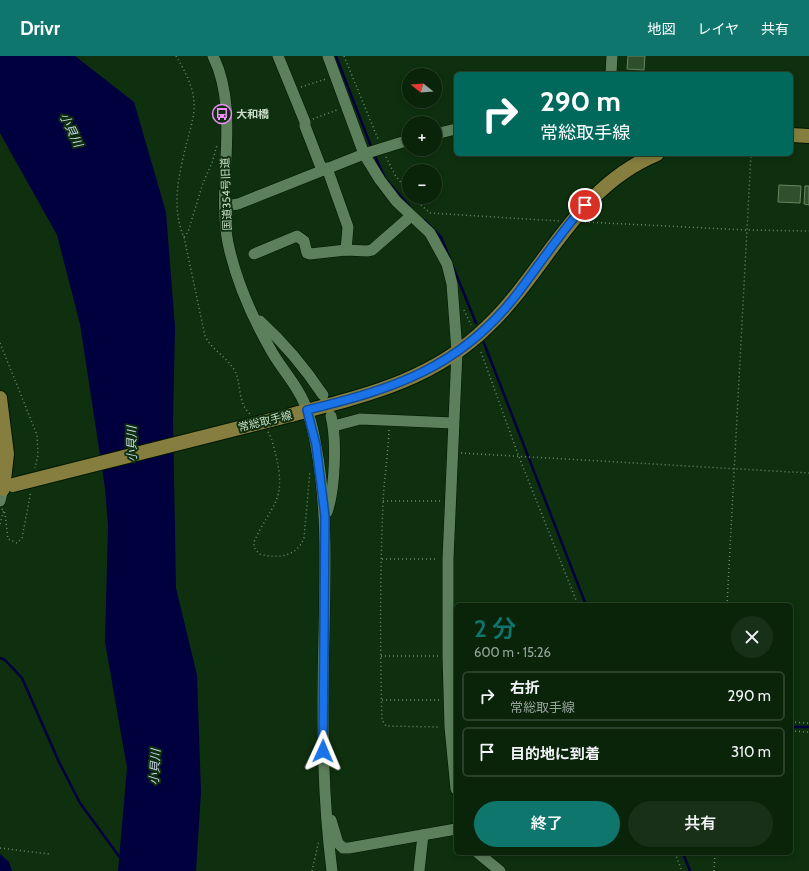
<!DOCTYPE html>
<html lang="ja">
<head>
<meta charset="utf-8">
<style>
  :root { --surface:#0a240a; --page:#183018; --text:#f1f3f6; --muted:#99a49c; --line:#2a412b; --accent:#0f766e }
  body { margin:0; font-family:Cabin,"Noto Sans JP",sans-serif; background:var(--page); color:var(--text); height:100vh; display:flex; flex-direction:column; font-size:15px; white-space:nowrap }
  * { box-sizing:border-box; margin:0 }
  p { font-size:13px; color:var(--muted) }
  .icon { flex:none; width:22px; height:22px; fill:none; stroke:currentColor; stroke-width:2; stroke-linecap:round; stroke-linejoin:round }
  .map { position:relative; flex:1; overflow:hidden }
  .side { position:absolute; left:454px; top:547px; width:339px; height:252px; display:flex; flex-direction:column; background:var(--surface); border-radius:6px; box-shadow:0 2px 6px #0003,0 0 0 1px var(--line) }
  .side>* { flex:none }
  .hud { position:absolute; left:454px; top:16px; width:339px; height:84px; border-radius:6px; box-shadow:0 2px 6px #0003,0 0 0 1px var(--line); background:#00695c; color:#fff; overflow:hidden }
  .needle { width:26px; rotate:287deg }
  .fabs { position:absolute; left:402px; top:12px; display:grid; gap:8px }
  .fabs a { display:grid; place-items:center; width:40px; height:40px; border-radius:50%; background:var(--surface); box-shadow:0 2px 6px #0003,0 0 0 1px var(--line); font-size:20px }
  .pin { position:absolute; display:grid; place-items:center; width:34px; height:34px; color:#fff; margin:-17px; border:2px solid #fff; border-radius:50%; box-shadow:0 1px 4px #0007 }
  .me { position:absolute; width:44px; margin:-22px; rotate:1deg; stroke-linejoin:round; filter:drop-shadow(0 0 3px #0008) }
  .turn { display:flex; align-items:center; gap:14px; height:84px; padding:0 20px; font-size:18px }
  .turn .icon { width:52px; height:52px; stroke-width:2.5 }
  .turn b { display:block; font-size:28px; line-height:34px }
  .round { display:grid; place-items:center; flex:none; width:42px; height:42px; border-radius:21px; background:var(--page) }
  .overview { display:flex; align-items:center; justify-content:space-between; height:68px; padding:0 20px }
  h1 { font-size:24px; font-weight:600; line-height:30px; color:var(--accent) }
  .button { display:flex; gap:8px; margin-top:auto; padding:8px 20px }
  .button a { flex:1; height:46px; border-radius:24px; background:var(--accent); color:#fff; font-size:16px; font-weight:600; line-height:46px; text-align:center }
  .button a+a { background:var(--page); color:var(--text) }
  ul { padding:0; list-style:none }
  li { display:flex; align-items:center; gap:12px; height:50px; margin:0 8px 6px; padding:0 12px; border:2px solid var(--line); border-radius:6px }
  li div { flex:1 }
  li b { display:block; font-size:15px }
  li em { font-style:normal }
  header { display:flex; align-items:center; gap:24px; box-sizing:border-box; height:56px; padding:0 20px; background:var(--accent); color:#fff }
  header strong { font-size:19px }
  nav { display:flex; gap:22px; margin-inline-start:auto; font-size:14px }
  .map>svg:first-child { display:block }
</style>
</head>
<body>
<header>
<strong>Drivr</strong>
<nav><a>地図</a><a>レイヤ</a><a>共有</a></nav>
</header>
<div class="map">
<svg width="809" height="815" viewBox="0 0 809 815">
  <rect width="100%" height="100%" fill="#0e300e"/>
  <g fill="#00003f">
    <polygon points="0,0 75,0 134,46 166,156 175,271 173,364 176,532 197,619 201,736 196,815 118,815 127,712 105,586 108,470 105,432 80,268 57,179 0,77"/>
    <polygon points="0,798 9,806 12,815 0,815"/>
  </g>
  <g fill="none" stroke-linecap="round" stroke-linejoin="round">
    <g stroke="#00003f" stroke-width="2.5">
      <polyline points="336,0 372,93"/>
      <polyline points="374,98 385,122 410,151"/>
      <polyline points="424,164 441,181 476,267"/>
      <polyline points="484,287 586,549"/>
      <polyline points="0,602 5,604 22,622 59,706 80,747 121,803"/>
      <polyline points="791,671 809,671"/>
      <polyline points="683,797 690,815"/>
    </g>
  </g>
  <g fill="#2e502d" stroke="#648862">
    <polygon points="628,0 645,0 644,14 627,13"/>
    <polygon points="779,129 801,130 800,147 778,146"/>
    <polygon points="805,130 809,130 809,149 804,148"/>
  </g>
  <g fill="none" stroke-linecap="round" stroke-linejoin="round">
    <g stroke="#001601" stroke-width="12">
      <g id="minor">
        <path d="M213 0C241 57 216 126 228 187 236 225 253 263 272 296 280 310 290 321 298 335 308 351 313 372 316 390 328 454 325 516 324 579 322 658 322 737 332 815"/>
        <polyline points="278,0 305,66 305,70 322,114"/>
        <polyline points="328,0 364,98 380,124 396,145 430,177 447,208 452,228 457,296 448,503 448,600 450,671 456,733"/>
        <polyline points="611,18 612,0"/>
        <polyline points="435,78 456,73"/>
        <polyline points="327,112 348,171 346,194"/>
        <polyline points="225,150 238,148 364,98 409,84"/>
        <polyline points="254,198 297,180 304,185 307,197 310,198 346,194 367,195 372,194 411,160"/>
        <path d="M260 265C284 287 305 312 323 339"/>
        <polyline points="334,370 360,363 453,367"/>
        <polyline points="0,445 3,433"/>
        <path d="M327 456C335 434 337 383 331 360"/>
        <polyline points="331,764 338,787 343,792 349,792 456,773"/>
        <polyline points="478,797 500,815"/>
        <polyline points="419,815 423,779"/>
      </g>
    </g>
    <g stroke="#001601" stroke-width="16">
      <g id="major">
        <polyline points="791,79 809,80"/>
        <polyline points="0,342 7,398 3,433"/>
        <path d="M291 359C363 340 432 325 487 271 547 214 575 132 657 98"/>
      </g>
    </g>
    <g stroke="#718b70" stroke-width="1.5" stroke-dasharray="1 3" stroke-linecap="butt">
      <path d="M176 0C184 13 193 30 194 46 195 58 191 70 188 82 180 113 170 150 184 181L205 280C212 294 227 301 235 315 242 330 237 346 250 358"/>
      <polyline points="344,0 378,83"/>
      <polyline points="301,31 326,23"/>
      <polyline points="313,63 337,54"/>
      <polyline points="386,101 395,119 409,137"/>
      <polyline points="412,141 430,157 560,165"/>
      <polyline points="585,166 746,174 809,175"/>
      <polyline points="184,181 188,176 203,127 212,107 217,89"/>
      <polyline points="464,254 471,269"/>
      <polyline points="0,287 37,379 38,399 35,412"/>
      <polyline points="481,296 519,401 578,549"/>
      <path d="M389 374C388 399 384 423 383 447 380 519 380 592 382 664L386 670 440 671"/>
      <path d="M268 376C272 382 274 392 276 400 287 446 271 448 254 486V491L259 498C277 503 297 501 304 482L310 415"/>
      <polyline points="461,397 809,417"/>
      <polyline points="383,445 441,445"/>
      <polyline points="2,453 5,457 8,483 17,487 22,482 31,435"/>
      <polyline points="0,468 4,454"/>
      <polyline points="382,503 438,503"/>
      <polyline points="727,549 751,98"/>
      <polyline points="381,600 439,600"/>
      <polyline points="382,644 440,644"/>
      <polyline points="791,666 809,667"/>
      <polyline points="791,675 809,676"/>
      <polyline points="0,792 49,798"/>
      <polyline points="675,797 682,815"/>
      <polyline points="312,815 319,784"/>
      <polyline points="714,815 715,797"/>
    </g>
    <use href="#minor" stroke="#5c805b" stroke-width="11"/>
    <use href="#major" stroke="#857e3e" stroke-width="14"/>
    <g stroke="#001601" stroke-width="16" stroke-linecap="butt">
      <polyline id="major-bridge" points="13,429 291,359"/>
    </g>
    <use href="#major-bridge" stroke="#857e3e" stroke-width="14"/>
  </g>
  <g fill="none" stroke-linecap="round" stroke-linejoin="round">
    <g stroke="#114b97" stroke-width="10">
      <path id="route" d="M323 695 325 460 316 389 307 354C393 333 460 312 517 238 540 208 560 177 585 149"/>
    </g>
    <use href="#route" stroke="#1a73e8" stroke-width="7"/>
  </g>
  <defs>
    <g id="bus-ring" transform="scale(1)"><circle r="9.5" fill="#0e300e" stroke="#ee8cf8" stroke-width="1.5"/><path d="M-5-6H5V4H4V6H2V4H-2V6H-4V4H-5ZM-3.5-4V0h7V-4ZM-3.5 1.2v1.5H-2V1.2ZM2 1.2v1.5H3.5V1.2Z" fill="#ee8cf8"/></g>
  </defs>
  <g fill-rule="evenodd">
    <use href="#bus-ring" x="222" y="58"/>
  </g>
  <g text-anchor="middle" stroke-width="4" stroke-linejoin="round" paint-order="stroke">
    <g font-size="11" font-weight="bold" fill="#caddc8" stroke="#0e300e" text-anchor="start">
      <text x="236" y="62">大和橋</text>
    </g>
    <g font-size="11" fill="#caddc8" stroke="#0e300e">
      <text transform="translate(226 138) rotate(-92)" y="4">国道354号旧道</text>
      <text transform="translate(265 365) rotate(-14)" y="4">常総取手線</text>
    </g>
    <g font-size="12" font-style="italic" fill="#cad6ed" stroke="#0e300e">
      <text transform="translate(71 74) rotate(64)" y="4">小貝川</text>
      <text transform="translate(132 388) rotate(-91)" y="4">小貝川</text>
      <text transform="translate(155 711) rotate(-87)" y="4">小貝川</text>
    </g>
  </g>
</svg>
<div class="fabs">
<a><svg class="needle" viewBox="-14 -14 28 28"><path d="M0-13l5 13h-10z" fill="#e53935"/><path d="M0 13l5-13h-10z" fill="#99a49c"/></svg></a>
<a>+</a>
<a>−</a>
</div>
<div class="pin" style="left:585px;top:149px;background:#d93025"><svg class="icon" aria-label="arrive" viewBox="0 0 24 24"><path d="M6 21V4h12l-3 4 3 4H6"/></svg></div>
<svg class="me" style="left:323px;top:695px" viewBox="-20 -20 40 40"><path d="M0-17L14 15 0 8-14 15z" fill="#1a73e8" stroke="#fff" stroke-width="4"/></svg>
<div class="hud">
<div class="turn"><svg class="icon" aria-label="right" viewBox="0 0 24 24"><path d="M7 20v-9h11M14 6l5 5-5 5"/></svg><div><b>290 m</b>常総取手線</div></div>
</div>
<section class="side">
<div class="overview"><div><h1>2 分</h1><p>600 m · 15:26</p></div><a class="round"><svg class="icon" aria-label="close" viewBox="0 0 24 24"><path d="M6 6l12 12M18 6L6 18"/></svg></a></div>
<ul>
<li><svg class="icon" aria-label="right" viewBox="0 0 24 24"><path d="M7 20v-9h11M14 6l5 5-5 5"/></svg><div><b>右折</b><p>常総取手線</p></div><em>290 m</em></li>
<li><svg class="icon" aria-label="arrive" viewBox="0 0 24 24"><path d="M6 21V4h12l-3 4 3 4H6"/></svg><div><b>目的地に到着</b></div><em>310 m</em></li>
</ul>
<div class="button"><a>終了</a><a>共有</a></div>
</section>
</div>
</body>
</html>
